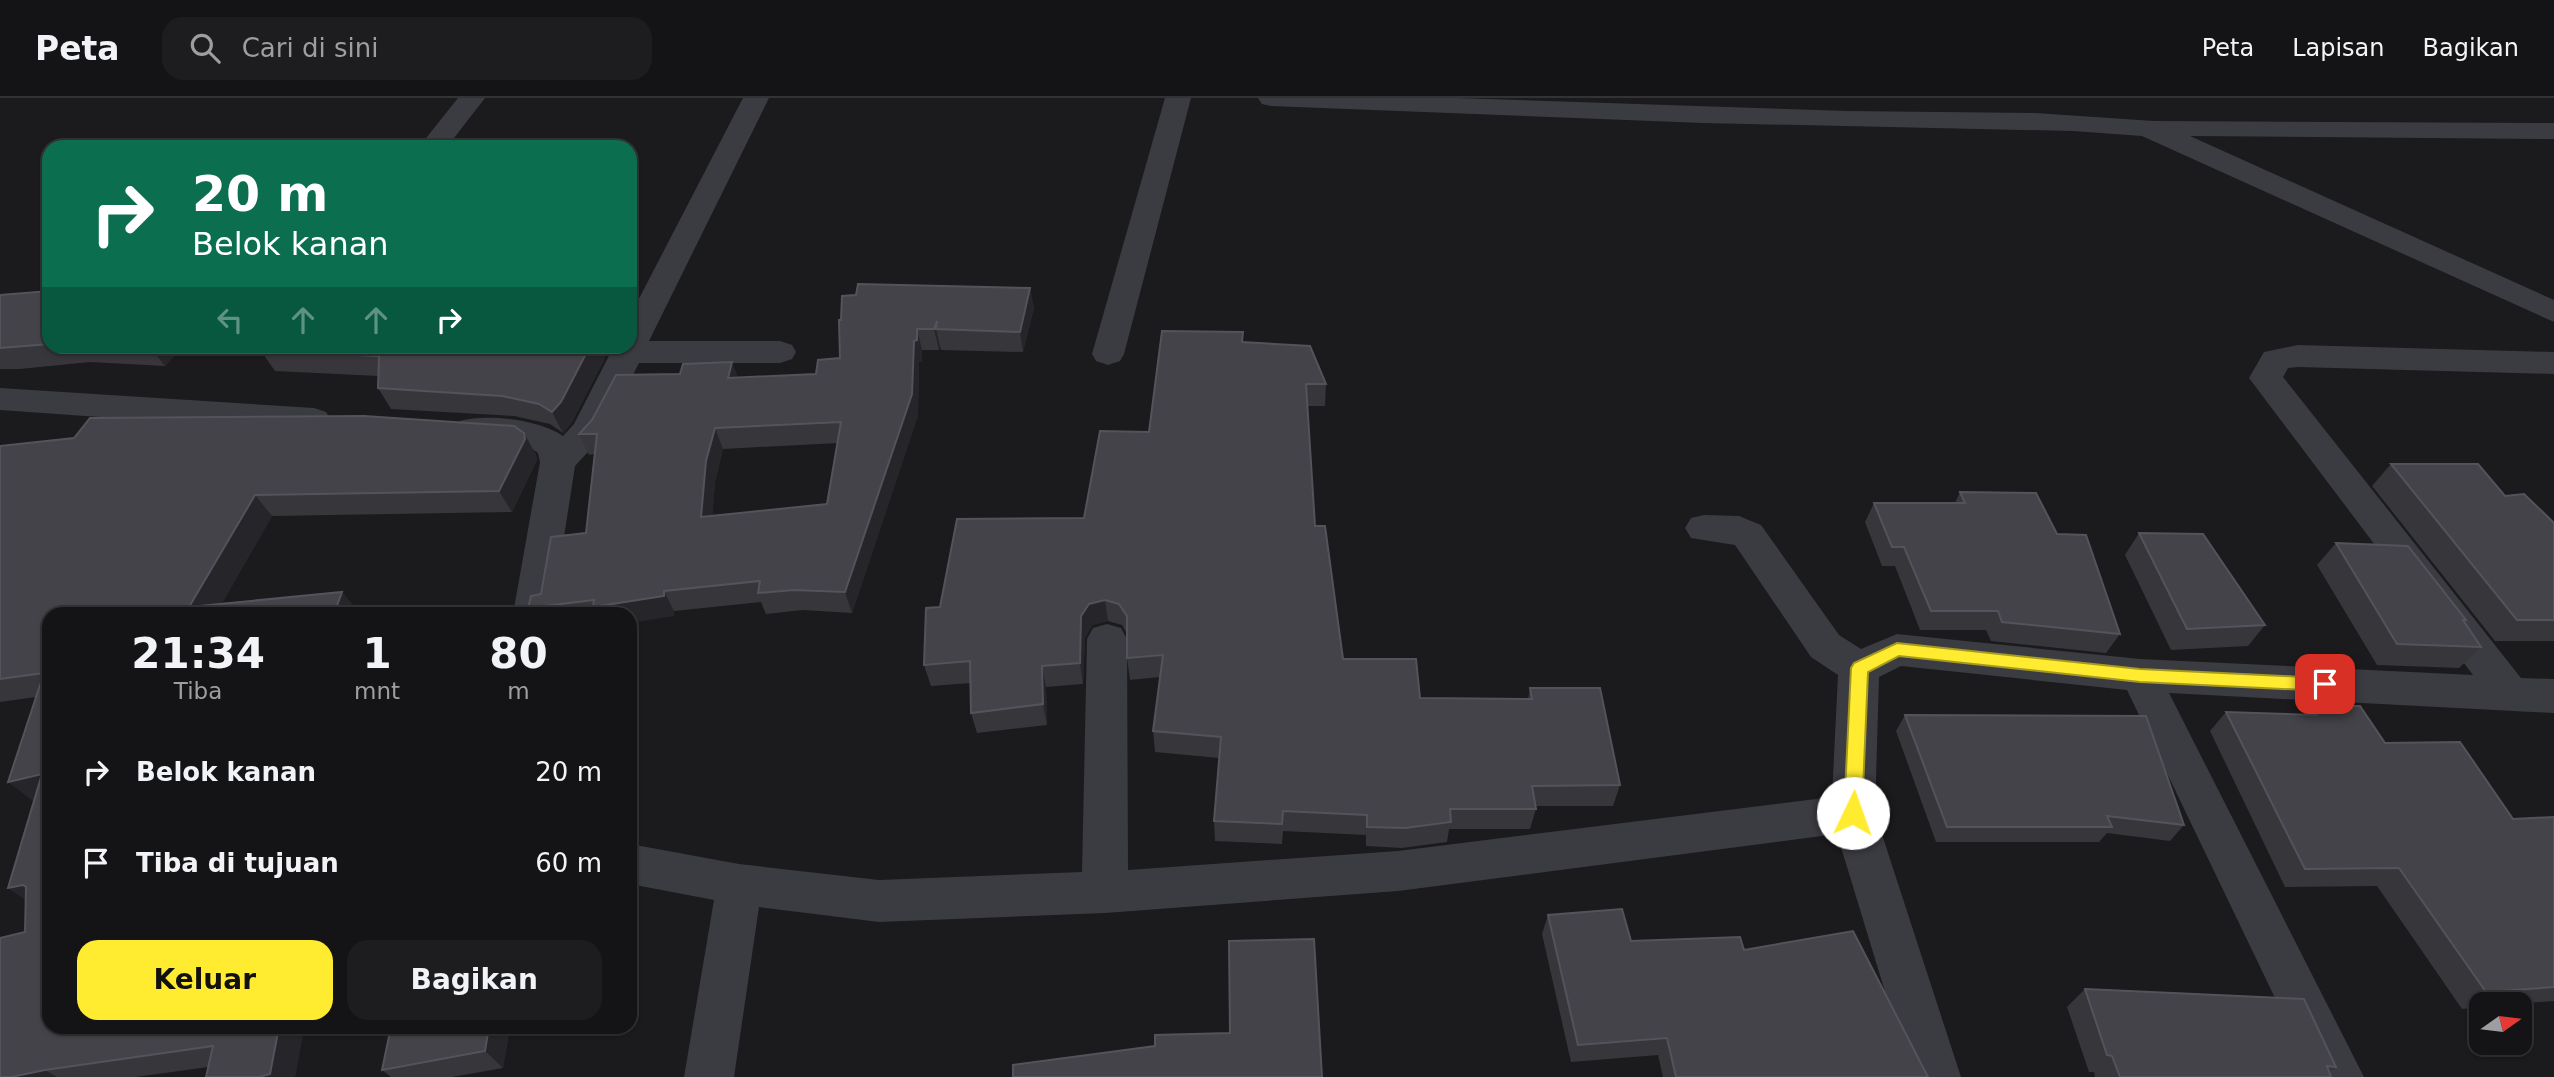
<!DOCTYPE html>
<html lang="id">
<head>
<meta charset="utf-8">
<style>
  :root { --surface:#141416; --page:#1d1d1f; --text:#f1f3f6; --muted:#9d9ea1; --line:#333335; --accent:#ffeb30 }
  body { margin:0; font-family:"DejaVu Sans",sans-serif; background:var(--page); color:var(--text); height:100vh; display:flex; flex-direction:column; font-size:26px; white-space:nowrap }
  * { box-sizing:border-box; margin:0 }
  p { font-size:23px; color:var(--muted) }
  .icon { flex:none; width:38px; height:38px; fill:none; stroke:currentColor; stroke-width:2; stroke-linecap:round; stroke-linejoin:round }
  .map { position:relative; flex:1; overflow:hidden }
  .panel { position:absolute; left:42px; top:509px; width:595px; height:427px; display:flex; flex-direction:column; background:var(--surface); border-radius:21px; box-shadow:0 2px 5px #0004,0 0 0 2px var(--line) }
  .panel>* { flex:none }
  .top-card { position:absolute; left:42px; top:42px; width:595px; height:214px; border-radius:21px; box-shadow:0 2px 5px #0004,0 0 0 2px var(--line); background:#0b6e4f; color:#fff; overflow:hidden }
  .needle { width:46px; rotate:76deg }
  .tools { position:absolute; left:2469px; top:894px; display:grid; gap:14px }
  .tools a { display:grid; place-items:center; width:63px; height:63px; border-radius:14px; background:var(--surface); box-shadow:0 2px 5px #0004,0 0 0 2px var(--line); font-size:35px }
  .pin { position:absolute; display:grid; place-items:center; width:60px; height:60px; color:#fff; margin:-30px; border-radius:14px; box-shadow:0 4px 10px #0006 }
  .me { position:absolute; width:77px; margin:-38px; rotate:3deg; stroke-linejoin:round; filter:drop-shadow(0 0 5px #0008) }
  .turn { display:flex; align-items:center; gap:24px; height:147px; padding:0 35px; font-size:32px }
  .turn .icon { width:91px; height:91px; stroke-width:2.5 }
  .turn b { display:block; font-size:49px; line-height:60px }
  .lanes { display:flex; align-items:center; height:66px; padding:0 35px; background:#0003; justify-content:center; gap:35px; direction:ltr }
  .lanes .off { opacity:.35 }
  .eta { display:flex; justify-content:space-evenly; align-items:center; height:119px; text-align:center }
  .eta b { font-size:42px; font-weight:800; line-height:49px }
  .primary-button { display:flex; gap:14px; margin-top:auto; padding:14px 35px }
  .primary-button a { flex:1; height:80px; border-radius:21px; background:var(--accent); color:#111; font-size:28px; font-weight:800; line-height:80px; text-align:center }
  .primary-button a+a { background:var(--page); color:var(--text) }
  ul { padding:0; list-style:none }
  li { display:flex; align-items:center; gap:21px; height:91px; padding:0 35px }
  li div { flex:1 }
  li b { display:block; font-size:26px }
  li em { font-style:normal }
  header { display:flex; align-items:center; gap:42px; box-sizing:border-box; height:98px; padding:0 35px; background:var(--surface); border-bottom:2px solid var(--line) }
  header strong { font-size:33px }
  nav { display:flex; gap:38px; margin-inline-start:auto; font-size:24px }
  .search { width:490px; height:63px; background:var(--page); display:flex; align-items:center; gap:18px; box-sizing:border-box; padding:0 24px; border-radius:21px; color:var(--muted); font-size:26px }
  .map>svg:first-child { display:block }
</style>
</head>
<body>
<header>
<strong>Peta</strong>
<div class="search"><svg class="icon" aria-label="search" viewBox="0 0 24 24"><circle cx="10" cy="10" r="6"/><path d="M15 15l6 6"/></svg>Cari di sini</div>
<nav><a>Peta</a><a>Lapisan</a><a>Bagikan</a></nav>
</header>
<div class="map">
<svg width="2554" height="979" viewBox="0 0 2554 979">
  <rect width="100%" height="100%" fill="#1b1a1d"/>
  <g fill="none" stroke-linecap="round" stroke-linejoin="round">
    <g fill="#3b3b42" fill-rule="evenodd">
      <polygon points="458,0 485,0 447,49 419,49"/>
      <path d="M743 0H769L649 243H780L792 247 796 254 792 261 780 265H639L600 341 575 368 552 516H513L540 364 538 355 528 348 460 339 455 331 460 323C487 315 540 322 563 338L574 326 614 248H630V218Z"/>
      <polygon points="1165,0 1191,0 1124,256 1120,263 1108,267 1096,263 1092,256"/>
      <polygon points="1258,0 1457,0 1847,13 2035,15 2154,23 2554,25 2554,41 2190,38 2554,202 2554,224 2142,38 2073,33 1703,25 1271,8 1262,6"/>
      <polygon points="2298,247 2554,254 2554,276 2298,269 2288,270 2283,279 2521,580 2554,581 2554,615 2169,595 2364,979 2313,979 2127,592 1901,568 1879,579 1875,715 1961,979 1911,979 1837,736 1398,793 1105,815 879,824 759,809 734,979 684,979 714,802 630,786 630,746 739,766 879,782 1082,774 1087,541 1093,530 1107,526 1121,530 1127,541 1128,772 1398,753 1832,699 1838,577 1811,559 1735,447 1691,440 1685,430 1691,420 1704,417 1739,418 1761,427 1839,537 1861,551 1897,536 2140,561 2473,577 2249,280 2264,254"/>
      <polygon points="0,290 314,310 326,314 331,322 326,330 314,334 0,312"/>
    </g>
  </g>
  <g fill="#37363b" fill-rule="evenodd">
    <path d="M1030 190 1034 210 1023 254 941 252 940 248 939 252H922V263L919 264 918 317 852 515 803 512 766 516 761 504 674 513V518L630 516H532L528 510 541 496 586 435 594 356 589 357 579 336 680 276 738 280 816 276 840 260 839 222ZM838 345 827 406 712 418 715 384 723 351Z"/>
    <polygon points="49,193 49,248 600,248 605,260 572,324 563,335 550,326 514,318 391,311 378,290 378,278 275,273 263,256 179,253 165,268 90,264 20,271 0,271 0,197"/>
    <polygon points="1243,244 1326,286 1325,308 1307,308 1315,428 1343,561 1420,600 1528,601 1530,590 1620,687 1613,708 1535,708 1536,711 1530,731 1449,731 1447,744 1402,750 1366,748 1366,737 1283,733 1282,746 1215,743 1214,723 1219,660 1155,654 1153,633 1160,579 1130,582 1127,560 1127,536 1122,527 1108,523 1092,527 1085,540 1083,586 1046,589 1047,627 977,635 971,615 971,585 931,588 924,567 940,509 1084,420 1149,334"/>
    <polygon points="524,335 536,357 537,362 512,414 272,418 222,505 342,494 359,515 49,516 49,929 304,929 295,979 206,979 208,969 136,979 0,979 25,834 34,703 33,703 36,599 0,604 0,348"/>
    <polygon points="2391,366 2505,398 2554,425 2554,543 2495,543 2372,388"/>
    <polygon points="1960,394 2057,436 2120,536 2106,555 1991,543 1986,532 1920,532 1895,468 1882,468 1865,424 1874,405 1955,405"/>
    <polygon points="2139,435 2265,527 2248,548 2171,552 2125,457"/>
    <polygon points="2336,445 2466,522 2464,524 2481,549 2459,570 2377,567 2317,467"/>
    <polygon points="2311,608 2385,645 2513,721 2554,719 2554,903 2511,906 2482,906 2482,909 2462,911 2377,788 2285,789 2210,633 2226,614 2303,617"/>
    <polygon points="1905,617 2184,727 2170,743 2107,735 2099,744 1936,744 1896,633"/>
    <polygon points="1548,817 1631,843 1744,852 1928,979 1663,979 1658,957 1571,964 1542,836"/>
    <polygon points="2085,891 2336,969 2329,974 2331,979 2095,979 2094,974 2089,974 2067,909"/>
    <polygon points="510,929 503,970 452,979 391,979 382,972"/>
  </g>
  <g fill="#262529">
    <polygon points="1030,190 1034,210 1023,254 1020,234"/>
    <polygon points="937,223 936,231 940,248 939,252 934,231"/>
    <polygon points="917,231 922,252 922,263 919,264 918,317 852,515 845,494"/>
    <polygon points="149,248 176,248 179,253 165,268"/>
    <polygon points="590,248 600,248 605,260 572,324 563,335 552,314"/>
    <polygon points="732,264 740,284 728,280"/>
    <polygon points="715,330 723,351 715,384 711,439 701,419 706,363"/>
    <polygon points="524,335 536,357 537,362 512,414 499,393"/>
    <polygon points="255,397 272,418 216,516 189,509"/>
    <polygon points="664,493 674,513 674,518 630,525 630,516 597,516 593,509"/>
    <polygon points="342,494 359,515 358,516 334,516"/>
    <polygon points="1105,502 1108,523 1092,527 1085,540 1083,586 1080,565 1081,518 1089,506"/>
    <polygon points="1042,568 1046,589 1047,627 1043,606"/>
    <polygon points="42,676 49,700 33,703 8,684"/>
    <polygon points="23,787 48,805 34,808 8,790"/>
    <polygon points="279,929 304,929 295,979 259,979"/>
    <polygon points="489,929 510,929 503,970 485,953"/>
    <polygon points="45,972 57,979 11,979"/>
  </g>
  <g fill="#434349" stroke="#54535b" stroke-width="2" fill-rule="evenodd">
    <path d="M858 186 1030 190 1020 234 936 231 937 223 934 231H917V242L914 243 912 296 845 494 794 492 758 495 760 483 664 493V498L593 509 594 502 528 510 531 498 541 496 551 439 586 435 597 336H579L592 322 616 277 680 276 683 266 732 264 728 280 816 276 818 262 840 260 839 222H841L842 198 856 197ZM841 324 827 406 701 419 706 363 715 330Z"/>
    <polygon points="49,193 49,246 0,250 0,197"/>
    <polygon points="1162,233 1243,234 1242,244 1310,248 1326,286 1306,286 1315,428 1325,428 1343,561 1416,561 1420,600 1532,601 1530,590 1600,590 1620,687 1532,688 1536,711 1450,711 1451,724 1405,730 1367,729 1367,717 1283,713 1282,726 1214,723 1221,639 1153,633 1163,557 1127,560 1127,518 1119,506 1105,502 1089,506 1081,518 1080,565 1042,568 1043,606 971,615 970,563 924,567 926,510 940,509 957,421 1084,420 1100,333 1149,334"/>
    <polygon points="264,248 590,248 561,304 552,314 539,306 502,298 378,290 379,258 261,253"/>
    <polygon points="364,318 514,328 524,335 525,341 499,393 255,397 189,509 342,494 334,516 49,516 49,853 46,863 49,862 49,929 279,929 270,976 259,979 206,979 213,948 45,972 11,979 0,979 0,840 25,834 26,789 23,787 8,790 42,676 8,684 44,575 0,581 0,348 74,340 90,320"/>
    <polygon points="2391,366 2478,366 2505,398 2524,396 2554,425 2554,522 2517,522"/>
    <polygon points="1960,394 2036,395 2057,436 2086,437 2120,536 2002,524 1998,513 1931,513 1904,449 1892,449 1874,405 1965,405"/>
    <polygon points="2139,435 2203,436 2265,527 2187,531"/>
    <polygon points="2336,445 2408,448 2466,522 2463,522 2481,549 2397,546"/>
    <polygon points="2311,608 2360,608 2385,645 2460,644 2513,721 2554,719 2554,889 2486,894 2399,770 2305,771 2226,614 2317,617"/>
    <polygon points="1905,617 2146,618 2184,727 2107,718 2112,729 1947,729"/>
    <polygon points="1622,811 1631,843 1740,839 1744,852 1853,833 1928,979 1676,979 1667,940 1578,947 1548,817"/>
    <polygon points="1314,841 1322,979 1013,979 1013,967 1155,948 1155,937 1230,935 1229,843"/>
    <polygon points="2085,891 2304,901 2336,969 2327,968 2331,979 2120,979 2112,958 2107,957"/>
    <polygon points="391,929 489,929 485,953 382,972"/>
  </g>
  <polygon fill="#ffeb30" stroke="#a6991f" stroke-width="2" points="1897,545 2140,571 2325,580 2331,582 2334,586 2331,591 2325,593 2140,584 1899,558 1868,574 1862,715 1859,721 1853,723 1846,721 1844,715 1851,570 1854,565"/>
</svg>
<div class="tools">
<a><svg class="needle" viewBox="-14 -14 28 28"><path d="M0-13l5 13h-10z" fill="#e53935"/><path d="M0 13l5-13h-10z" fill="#9d9ea1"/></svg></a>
</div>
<div class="pin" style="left:2325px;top:586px;background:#d93025"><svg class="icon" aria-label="arrive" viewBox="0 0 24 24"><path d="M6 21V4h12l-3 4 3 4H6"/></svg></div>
<svg class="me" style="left:1853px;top:715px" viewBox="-20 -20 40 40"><circle r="19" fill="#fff"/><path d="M0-13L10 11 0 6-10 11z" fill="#ffeb30"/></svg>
<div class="top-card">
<div class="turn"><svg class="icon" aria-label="right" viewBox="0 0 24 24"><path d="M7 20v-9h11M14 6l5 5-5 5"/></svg><div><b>20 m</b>Belok kanan</div></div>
<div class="lanes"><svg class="icon off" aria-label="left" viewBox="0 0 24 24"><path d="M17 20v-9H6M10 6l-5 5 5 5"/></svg><svg class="icon off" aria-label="ahead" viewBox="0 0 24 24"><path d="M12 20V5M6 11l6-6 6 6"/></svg><svg class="icon off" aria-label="ahead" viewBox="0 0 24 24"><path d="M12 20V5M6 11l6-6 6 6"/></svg><svg class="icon" aria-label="right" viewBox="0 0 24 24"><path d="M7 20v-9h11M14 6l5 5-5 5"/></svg></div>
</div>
<section class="panel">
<div class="eta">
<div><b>21:34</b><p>Tiba</p></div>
<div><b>1</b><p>mnt</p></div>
<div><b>80</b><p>m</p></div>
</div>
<ul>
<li><svg class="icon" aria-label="right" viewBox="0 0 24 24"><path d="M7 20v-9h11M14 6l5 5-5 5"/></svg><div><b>Belok kanan</b></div><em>20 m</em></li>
<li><svg class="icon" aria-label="arrive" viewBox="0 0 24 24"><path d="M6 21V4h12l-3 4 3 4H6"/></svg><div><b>Tiba di tujuan</b></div><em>60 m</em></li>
</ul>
<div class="primary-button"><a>Keluar</a><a>Bagikan</a></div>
</section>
</div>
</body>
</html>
